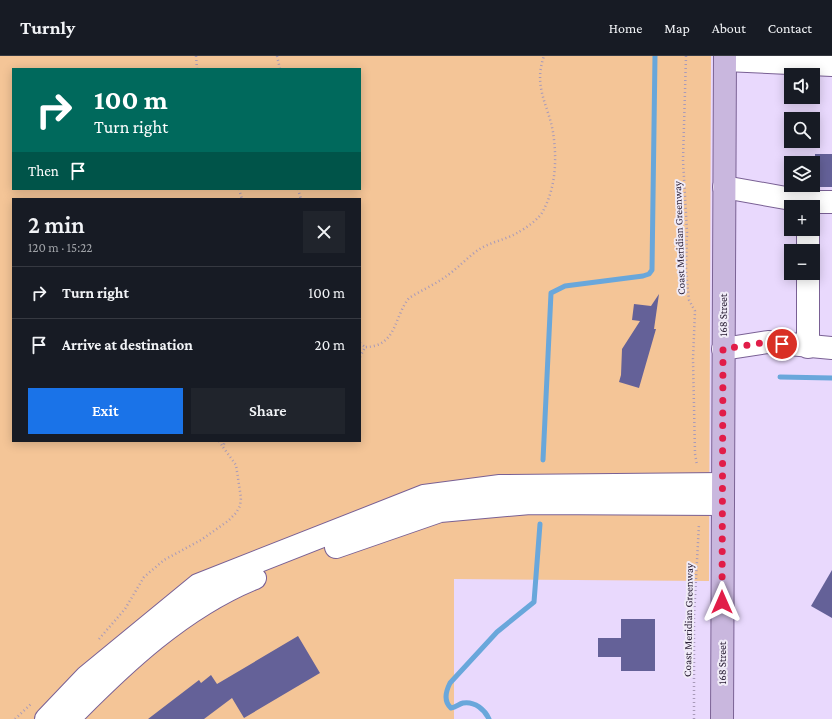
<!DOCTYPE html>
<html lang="en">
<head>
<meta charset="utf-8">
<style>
  :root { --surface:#171b24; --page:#20242c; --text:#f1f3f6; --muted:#9ea1a6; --line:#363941; --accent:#1a73e8 }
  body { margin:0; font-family:"Crimson Pro",serif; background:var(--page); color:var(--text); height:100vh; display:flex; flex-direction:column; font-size:15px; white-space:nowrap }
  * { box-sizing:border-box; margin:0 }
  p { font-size:13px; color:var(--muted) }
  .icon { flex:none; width:22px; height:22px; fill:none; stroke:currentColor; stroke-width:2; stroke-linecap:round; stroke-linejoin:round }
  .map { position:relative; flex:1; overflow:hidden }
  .sheet { position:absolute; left:12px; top:142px; width:349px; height:244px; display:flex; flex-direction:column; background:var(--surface); border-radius:0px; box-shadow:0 2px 10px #0003 }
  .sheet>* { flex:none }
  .banner { position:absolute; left:12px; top:12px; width:349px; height:122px; border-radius:0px; box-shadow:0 2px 10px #0003; background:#00695c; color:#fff; overflow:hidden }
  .fabs { position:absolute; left:784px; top:12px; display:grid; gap:8px }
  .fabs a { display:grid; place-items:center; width:36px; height:36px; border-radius:0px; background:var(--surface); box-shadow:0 2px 10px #0003; font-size:20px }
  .pin { position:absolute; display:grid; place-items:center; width:34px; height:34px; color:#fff; margin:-17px; border:2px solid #fff; border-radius:50%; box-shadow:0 1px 4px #0007 }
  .me { position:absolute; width:44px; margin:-22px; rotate:0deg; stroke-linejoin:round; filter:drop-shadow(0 0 3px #0008) }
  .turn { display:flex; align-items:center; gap:14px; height:84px; padding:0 16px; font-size:18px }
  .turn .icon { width:52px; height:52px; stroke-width:2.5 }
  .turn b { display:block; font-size:28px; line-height:34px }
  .then { display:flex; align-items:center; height:38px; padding:0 16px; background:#0003; gap:8px; font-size:15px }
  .round { display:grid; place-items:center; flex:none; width:42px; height:42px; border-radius:0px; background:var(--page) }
  .overview { display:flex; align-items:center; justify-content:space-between; height:68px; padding:0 16px }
  h1 { font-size:24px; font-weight:600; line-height:30px }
  .button { display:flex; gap:8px; margin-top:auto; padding:8px 16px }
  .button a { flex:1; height:46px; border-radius:0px; background:var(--accent); color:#fff; font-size:16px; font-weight:600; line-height:46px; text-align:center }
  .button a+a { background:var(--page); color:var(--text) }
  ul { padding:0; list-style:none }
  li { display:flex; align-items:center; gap:12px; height:52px; padding:0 16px; border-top:1px solid var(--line) }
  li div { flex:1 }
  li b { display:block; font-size:15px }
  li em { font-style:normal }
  header { display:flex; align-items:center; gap:24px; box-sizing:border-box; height:56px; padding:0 20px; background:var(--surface); border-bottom:1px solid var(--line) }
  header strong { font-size:19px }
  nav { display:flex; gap:22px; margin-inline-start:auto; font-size:14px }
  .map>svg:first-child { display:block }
</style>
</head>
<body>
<header>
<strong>Turnly</strong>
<nav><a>Home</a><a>Map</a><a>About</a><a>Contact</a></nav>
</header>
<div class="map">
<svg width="832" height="663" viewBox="0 0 832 663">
  <rect width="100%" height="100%" fill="#e9d9fd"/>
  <path fill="#f4c597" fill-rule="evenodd" d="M0 0H711L709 525 454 523V663H0ZM13 13H360V133H13ZM13 143H360V385H13Z"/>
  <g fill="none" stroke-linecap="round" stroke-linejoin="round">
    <g stroke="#69a7db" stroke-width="5">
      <polyline points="780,321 832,322"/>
      <polyline points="543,404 551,237 565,230 643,220 649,218 652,214 655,0"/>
      <path d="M489 663C485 654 475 645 463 647 459 648 456 651 451 652 443 645 446 635 450 627L497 576 534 546 540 468"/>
    </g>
  </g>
  <g fill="#646198">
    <polygon points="815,98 832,98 832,131 816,131"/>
    <polygon points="659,238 654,273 656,273 639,332 619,326 621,319 622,293 640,265 632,264 634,248 651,250"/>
    <polygon points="832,514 832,562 811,550"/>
    <polygon points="621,563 655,563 655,615 621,615 621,601 598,601 598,582 621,582"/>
    <polygon points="298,580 320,617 244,662 232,642 204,663 148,663 199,624 201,627 211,619 217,628"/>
  </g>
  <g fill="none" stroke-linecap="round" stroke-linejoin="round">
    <g stroke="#796094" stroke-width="24">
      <g id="minor">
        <polyline points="725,4 832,9"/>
        <polyline points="724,131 808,146 808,151"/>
        <polyline points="808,146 832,146"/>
        <polyline points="808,173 808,195"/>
        <polyline points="808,217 808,291"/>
        <polyline points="723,293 768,286 832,292"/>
        <polyline points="336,491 440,455 530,447 723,448"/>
        <polyline points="46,663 86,621 198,529 424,440 500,430 723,428"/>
        <path d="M69 663C123 608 183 551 255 522"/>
      </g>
    </g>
    <g stroke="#7b6395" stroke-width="24">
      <polyline id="major" points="722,663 725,0"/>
    </g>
    <g stroke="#a89ab9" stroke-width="2.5" stroke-dasharray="1 3" stroke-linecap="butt">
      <polyline points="196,0 197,13"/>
      <polyline points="277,0 280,13"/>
      <polyline points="686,0 683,104 687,176 686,215 689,244 695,255 693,303 695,398 697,409"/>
      <polyline points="239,133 242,143"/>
      <polyline points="298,133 301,143"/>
      <polyline points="360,287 365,291"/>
      <path d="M360 301 365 291C397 291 394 260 409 242 422 234 436 228 448 219 459 211 468 201 478 194 490 186 505 184 517 177 526 172 540 163 544 153 556 130 557 102 553 76 548 48 533 31 544 0"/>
      <polyline points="219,385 223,391"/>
      <polyline points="99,583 125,553 144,521 164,504 201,484 228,465 236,457 240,450 241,442 236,409 223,391 225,385"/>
      <polyline points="15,663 32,647"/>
      <polyline points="694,663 694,560 699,468"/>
    </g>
    <use href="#minor" stroke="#fff" stroke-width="22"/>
    <use href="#major" stroke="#c9b7de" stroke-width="22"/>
  </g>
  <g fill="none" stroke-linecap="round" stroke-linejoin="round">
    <polyline stroke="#e11d48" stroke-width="7" stroke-dasharray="0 12.6" points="722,546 723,293 768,286 782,288"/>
  </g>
  <g text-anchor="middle" stroke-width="4" stroke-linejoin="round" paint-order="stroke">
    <g font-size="11" fill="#2c2137" stroke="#f0ebf7">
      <text transform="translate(679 182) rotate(-92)" y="4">Coast Meridian Greenway</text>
      <text transform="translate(723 259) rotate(-90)" y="4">168 Street</text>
      <text transform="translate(688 564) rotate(-89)" y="4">Coast Meridian Greenway</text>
      <text transform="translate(722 607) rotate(-90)" y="4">168 Street</text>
    </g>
  </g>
</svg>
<div class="fabs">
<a><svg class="icon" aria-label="sound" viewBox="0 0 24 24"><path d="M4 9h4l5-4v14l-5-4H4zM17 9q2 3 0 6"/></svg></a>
<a><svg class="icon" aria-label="search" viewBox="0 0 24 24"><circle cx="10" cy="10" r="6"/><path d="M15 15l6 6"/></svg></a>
<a><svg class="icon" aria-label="layers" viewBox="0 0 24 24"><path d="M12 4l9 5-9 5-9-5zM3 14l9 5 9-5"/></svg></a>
<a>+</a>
<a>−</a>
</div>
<div class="pin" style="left:782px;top:288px;background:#d93025"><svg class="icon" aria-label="arrive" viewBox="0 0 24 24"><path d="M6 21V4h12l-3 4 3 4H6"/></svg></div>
<svg class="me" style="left:722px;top:546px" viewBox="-20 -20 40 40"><path d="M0-17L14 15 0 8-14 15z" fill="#e11d48" stroke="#fff" stroke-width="4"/></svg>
<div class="banner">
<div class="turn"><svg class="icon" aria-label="right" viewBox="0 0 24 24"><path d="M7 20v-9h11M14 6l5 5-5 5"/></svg><div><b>100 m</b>Turn right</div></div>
<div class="then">Then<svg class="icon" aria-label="arrive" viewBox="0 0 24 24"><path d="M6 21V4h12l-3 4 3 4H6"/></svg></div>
</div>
<section class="sheet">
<div class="overview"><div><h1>2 min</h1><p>120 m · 15:22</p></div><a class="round"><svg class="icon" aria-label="close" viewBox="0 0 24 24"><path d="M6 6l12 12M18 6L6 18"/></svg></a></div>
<ul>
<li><svg class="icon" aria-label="right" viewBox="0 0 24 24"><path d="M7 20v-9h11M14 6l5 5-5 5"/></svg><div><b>Turn right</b></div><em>100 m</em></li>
<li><svg class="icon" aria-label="arrive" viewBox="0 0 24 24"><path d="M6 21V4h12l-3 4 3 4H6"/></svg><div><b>Arrive at destination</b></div><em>20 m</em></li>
</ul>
<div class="button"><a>Exit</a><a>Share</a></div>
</section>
</div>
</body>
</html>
